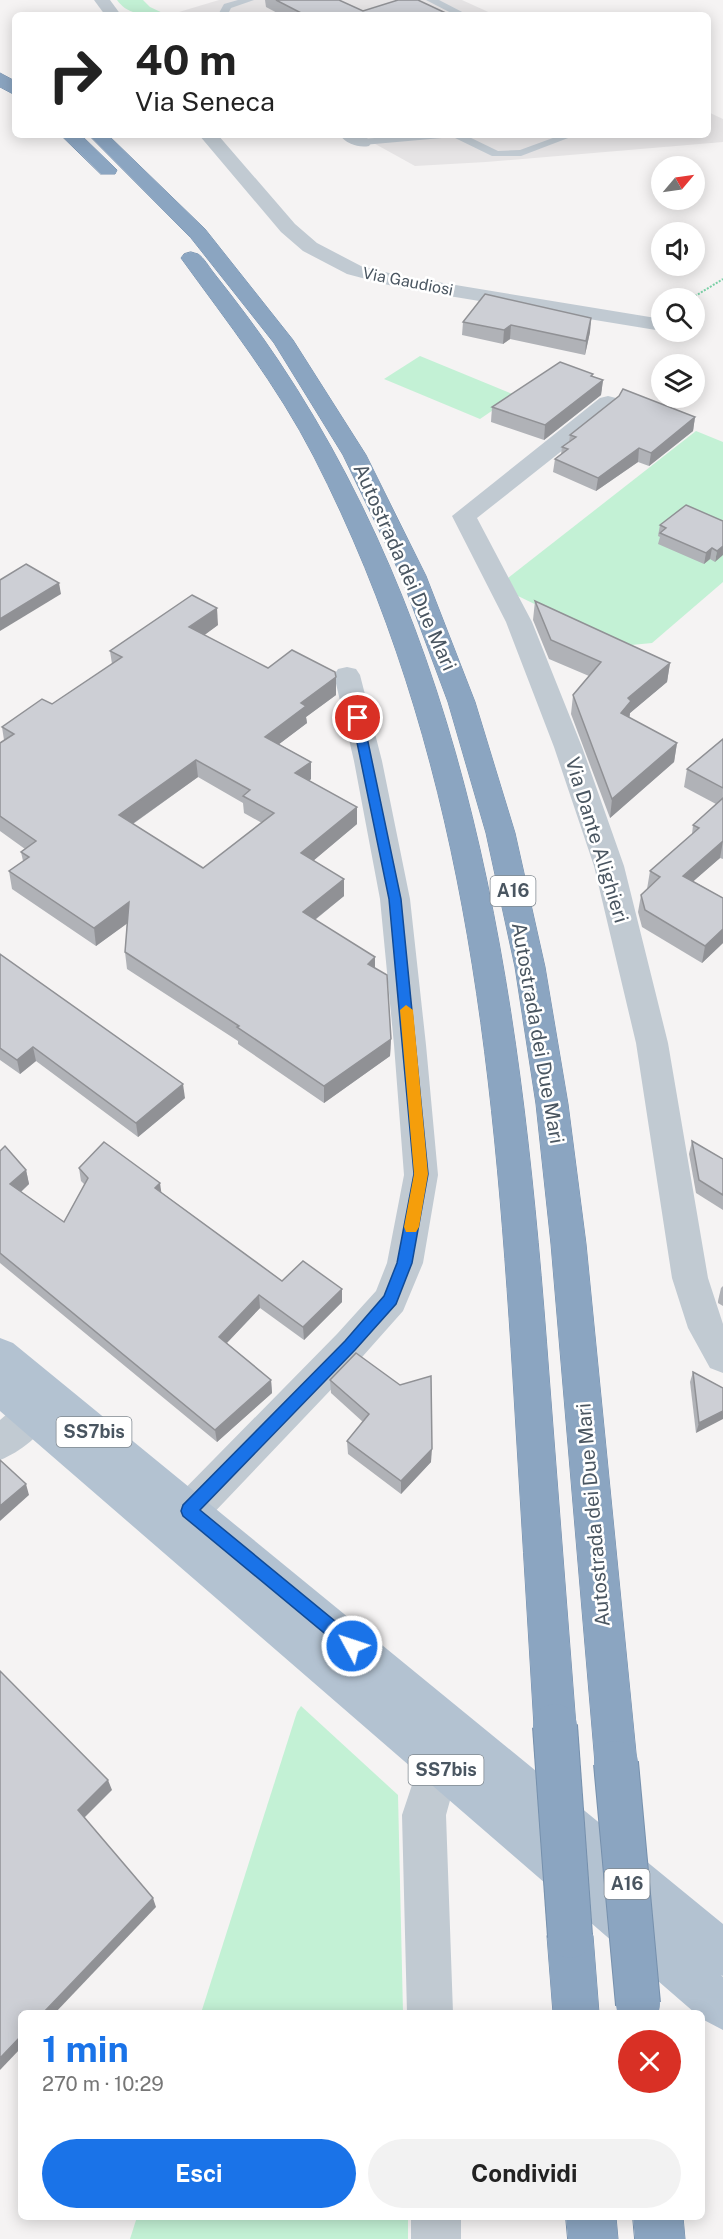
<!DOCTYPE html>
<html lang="it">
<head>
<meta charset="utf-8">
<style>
  :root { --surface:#fff; --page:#f2f2f2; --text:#222; --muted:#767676; --accent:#1a73e8 }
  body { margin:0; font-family:"Public Sans",sans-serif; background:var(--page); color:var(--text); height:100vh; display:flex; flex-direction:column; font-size:22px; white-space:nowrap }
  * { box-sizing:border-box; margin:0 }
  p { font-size:20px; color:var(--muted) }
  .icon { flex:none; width:33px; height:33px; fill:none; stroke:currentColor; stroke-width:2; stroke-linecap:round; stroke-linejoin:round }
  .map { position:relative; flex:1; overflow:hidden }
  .panel { position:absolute; left:18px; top:2010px; width:687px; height:210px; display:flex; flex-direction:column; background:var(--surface); border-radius:9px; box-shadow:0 3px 15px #0003 }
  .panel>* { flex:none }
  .hud { position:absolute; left:12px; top:12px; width:699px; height:126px; border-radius:9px; box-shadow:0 3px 15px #0003; background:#fff; color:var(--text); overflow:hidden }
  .needle { width:39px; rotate:61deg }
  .buttons { position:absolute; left:651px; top:156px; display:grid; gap:12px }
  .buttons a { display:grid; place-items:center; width:54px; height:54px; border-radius:50%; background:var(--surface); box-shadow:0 3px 15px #0003; font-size:30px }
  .pin { position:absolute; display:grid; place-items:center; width:51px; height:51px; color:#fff; margin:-26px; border:3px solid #fff; border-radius:50%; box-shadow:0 2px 6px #0007 }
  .me { position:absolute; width:66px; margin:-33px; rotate:310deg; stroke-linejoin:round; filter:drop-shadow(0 0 4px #0008) }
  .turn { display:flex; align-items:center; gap:21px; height:126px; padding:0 24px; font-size:27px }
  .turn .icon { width:78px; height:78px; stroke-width:2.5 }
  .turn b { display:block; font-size:42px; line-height:51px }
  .round { display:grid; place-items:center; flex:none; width:63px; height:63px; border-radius:32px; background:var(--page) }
  .summary { display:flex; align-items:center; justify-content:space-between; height:102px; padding:0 24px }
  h1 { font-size:36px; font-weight:700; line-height:45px; color:var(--accent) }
  .primary-button { display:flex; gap:12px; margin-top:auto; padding:12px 24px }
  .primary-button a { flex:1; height:69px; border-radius:36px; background:var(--accent); color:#fff; font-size:24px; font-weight:700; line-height:69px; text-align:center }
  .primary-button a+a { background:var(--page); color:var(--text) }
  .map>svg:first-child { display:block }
</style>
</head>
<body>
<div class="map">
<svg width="723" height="2239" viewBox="0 0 723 2239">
  <rect width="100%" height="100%" fill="#f5f3f3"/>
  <g fill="#e6e4e5">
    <polygon points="219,0 462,0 495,15 169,15"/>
    <polygon points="708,112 723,119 723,142 486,162 415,166 359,135 708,135"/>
  </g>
  <g fill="#c3f1d5">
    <path d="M117 0H143L150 7 167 15C149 15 129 17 117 0Z"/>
    <polygon points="420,356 515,395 480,419 384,379"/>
    <polygon points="696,431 723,442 723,582 652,643 621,646 518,596 508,578"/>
    <polygon points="301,1706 398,1795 403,2013 201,2013 297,1712"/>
    <polygon points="137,2217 408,2217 408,2239 130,2239"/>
  </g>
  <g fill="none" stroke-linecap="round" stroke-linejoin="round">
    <g stroke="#7690ad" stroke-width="1">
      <g id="motorway">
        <polygon points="0,73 15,81 15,95 0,87"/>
        <polygon points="61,135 81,135 117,170 115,174 101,174"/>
        <polygon points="89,135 108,135 205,229 293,340 366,455 426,576 475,702 515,833 545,967 568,1104 586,1244 637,1763 631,1778 616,1784 601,1778 595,1763 551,1244 536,1104 515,967 486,833 448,702 401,576 343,455 274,343 191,238"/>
        <path d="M191 252C193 253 196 253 198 254 204 258 209 267 213 272 236 301 258 330 278 360 481 663 523 1022 549 1375 558 1492 567 1609 576 1726L570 1741 555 1747 540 1741 534 1726C527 1610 520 1495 513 1379 493 1056 464 750 314 457 277 385 228 323 181 258L184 254Z"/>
        <polygon points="570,1913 586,1920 593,1936 599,2013 553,2013 547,1936 554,1920"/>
        <polygon points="566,2217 616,2217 618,2239 568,2239"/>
        <polygon points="633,2217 683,2217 685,2239 635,2239"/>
      </g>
    </g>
    <polyline stroke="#7ad0a6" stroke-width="2" stroke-dasharray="2 1.5" stroke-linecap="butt" points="692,298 723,279"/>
    <g fill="#c1cad2" fill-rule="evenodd">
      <polygon points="238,0 254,0 231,8 229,12 233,15 221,15 219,13 224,4"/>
      <polygon points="426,0 439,0 468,15 455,15"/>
      <polygon points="409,135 465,135 498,151 520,150 561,135 576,135 521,156 492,156 453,137 363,145 358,142 363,139"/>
    </g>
    <g fill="#c1cad2" fill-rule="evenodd">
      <polygon points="94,0 110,0 121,15 105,15"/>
      <polygon points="199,135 218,135 295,224 317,243 361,266 401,276 662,319 662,331 400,288 347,274 303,251 281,232"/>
      <path d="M340 135H363L372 142 369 146C359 148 346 144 340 135Z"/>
      <polygon points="608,396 616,398 619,403 616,408 477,518 532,622 582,747 624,866 668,1043 708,1278 723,1324 723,1373 710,1368 688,1328 672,1278 636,1043 594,866 554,747 506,622 452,516 600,398"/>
      <polygon points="347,667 356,669 360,675 382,761 410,899 426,1045 438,1175 423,1263 403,1311 363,1356 186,1542 172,1547 158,1542 152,1529 158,1516 337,1334 376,1291 387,1263 404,1175 394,1045 380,899 354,761 334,675 338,669"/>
      <path d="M33 1398 46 1403 52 1415C42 1435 20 1452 0 1460V1420L20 1403Z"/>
      <polygon points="439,1743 454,1749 460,1764 446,1815 453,2013 407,2013 402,1815 424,1749"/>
      <rect x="411" y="2217" width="50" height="22"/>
    </g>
    <polygon fill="#b3c2d1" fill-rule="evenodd" points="0,1338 13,1343 723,1924 723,1976 721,1975 723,1977 723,2030 702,2019 702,2013 695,2013 0,1411"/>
    <use href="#motorway" fill="#8ba5c1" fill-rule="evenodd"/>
    <g stroke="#7690ad" stroke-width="46" stroke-linecap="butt">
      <g id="motorway-bridge">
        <polyline points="555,1726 570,1936"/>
        <polyline points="616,1763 638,2004"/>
      </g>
    </g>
    <use href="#motorway-bridge" stroke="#8ba5c1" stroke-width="44"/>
  </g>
  <g fill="#b0b2b7" fill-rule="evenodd">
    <polygon points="265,0 339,0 363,11 450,15 281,15 266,7"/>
    <polygon points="591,318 590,332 585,355 510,339 503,344 462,335 463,322"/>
    <polygon points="592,376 603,380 601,395 544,440 491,422 492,407"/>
    <polygon points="695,417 693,431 649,466 638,462 596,491 553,472 555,459 561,454 562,447 569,442 570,435"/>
    <polygon points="723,521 715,562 710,559 704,564 658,544 660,537 658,536 660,525"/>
    <polygon points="535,601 670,663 667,682 630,713 629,718 677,743 674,762 610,818 571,714 573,695 589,676 549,659 533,620"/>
    <path d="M218 625 204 635 268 668 336 677V695L306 717 307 723 279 744 311 762V779L309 781 357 807V824L313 861 344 896 315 920 375 957V968L391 1039 390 1056 324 1103 238 1044V1041L127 969 125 952 127 923 96 946 12 889 9 871 23 861 21 852 25 849 0 831V743L4 740 2 727 52 704 112 664 110 651ZM198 777 243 803 244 813 262 823 203 868 133 824Z"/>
    <polygon points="723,739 723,859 720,858 693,881 723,898 723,943 702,963 642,927 638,912 641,895 647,889 650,871 692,834 693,825 716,804 684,787 687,769"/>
    <polygon points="0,954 185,1098 138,1137 36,1061 20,1074 0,1060"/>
    <polygon points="692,1141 723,1159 723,1210 696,1193 689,1154"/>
    <polygon points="0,1151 26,1170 29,1184 21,1192 64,1222 85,1185 81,1181 79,1168 161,1192 282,1281 342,1289 342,1302 304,1340 260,1308 227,1343 271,1380 272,1393 217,1442 0,1263"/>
    <polygon points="723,1286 723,1306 718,1303 718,1301 721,1288"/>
    <polygon points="693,1372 723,1388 696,1433 690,1382"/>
    <polygon points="330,1380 431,1462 401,1494 348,1454 347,1441 363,1422 331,1393"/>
  </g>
  <g fill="#909195">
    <polygon points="591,318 590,332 585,355 586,341"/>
    <polygon points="511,325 510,339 503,344 504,330"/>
    <polygon points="603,380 601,395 544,440 545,425"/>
    <polygon points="695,417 693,431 649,466 651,453"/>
    <polygon points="639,448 638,462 596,491 598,478"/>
    <polygon points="723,546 723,555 715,562 717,551"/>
    <polygon points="712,548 710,559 704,564 706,553"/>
    <polygon points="59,583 61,594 0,631 0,619"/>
    <polygon points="217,608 218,625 191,645 189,627"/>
    <polygon points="670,663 667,682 630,713 629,720 621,713 628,698"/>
    <polygon points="336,677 336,695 306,717 307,723 266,754 265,737 301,703"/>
    <polygon points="677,743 674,762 610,818 612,799"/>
    <polygon points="196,760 198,777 121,832 119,815"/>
    <polygon points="311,762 311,779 296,791 295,773"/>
    <polygon points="357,807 357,824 301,871 301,853"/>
    <polygon points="723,841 720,858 680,893 683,876"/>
    <polygon points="344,879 344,896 303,929 303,912"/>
    <polygon points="129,902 132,920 96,946 94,928"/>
    <polygon points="723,929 723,943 702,963 705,946"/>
    <polygon points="375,957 375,974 368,964"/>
    <polygon points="391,1039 390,1056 324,1103 324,1086"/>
    <polygon points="33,1047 36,1061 20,1074 17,1060"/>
    <polygon points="183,1084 185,1098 138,1137 136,1123"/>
    <polygon points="26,1170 29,1184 14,1198 10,1184"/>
    <polygon points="160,1183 162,1197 155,1188"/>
    <polygon points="342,1289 342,1302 304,1340 303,1327"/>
    <polygon points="259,1295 260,1308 220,1350 219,1337"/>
    <polygon points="271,1380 272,1393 217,1442 215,1430"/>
    <polygon points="723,1411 723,1419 696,1433 699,1423"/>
    <polygon points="432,1449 431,1462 401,1494 401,1481"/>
    <polygon points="26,1484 29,1495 0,1521 0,1506"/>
    <polygon points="108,1780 112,1790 82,1820 78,1810"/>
    <polygon points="153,1898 156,1907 55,2013 43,2013"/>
    <polygon points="21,2036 21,2048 0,2070 0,2058"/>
  </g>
  <g fill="#cdcfd5" stroke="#909195" stroke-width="1.5" fill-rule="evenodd">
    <polygon points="276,0 339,0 363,11 398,0 418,0 450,15 305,15"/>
    <polygon points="485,294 591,318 586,341 511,325 504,330 463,322"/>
    <polygon points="560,362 593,374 591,376 603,380 545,425 492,407"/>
    <polygon points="623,389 695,417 651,453 639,448 598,478 555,459 568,449 562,447 576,437 570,435 619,396"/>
    <polygon points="686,505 723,521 723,546 717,551 712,548 706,553 660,533 666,528 660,525"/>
    <polygon points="26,564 59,583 0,619 0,580"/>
    <path d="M192 595 217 608 189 627 268 668 292 650 335 672 336 677 301 703 306 706 265 737 311 762 295 773 357 807 301 853 344 879 303 912 375 957 368 964 387 975 391 1039 324 1086 237 1027 239 1026 125 952 129 902 94 928 9 871 29 857 21 852 36 841 0 816V743L14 734 2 727 42 699 52 704 122 657 110 651ZM196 760 250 790 243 796 274 813 203 868 119 815Z"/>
    <polygon points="535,601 670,663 628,698 631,701 621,713 677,743 612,799 573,695 601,662 551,640"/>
    <polygon points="723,739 723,788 687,769"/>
    <polygon points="723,798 723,841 683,876 723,898 723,929 705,946 645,910 641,895 660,877 650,871 699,828 693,825"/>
    <polygon points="0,954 183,1084 136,1123 33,1047 17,1060 0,1048"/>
    <polygon points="692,1141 723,1159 723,1195 699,1180"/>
    <polygon points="104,1142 160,1183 155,1188 282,1281 303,1261 342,1289 303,1327 259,1295 219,1337 271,1380 215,1430 0,1253 0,1151 5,1146 26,1170 10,1184 64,1222 88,1178 79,1168"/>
    <polygon points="356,1353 400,1385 431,1376 432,1449 401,1481 347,1441 369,1414 330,1380"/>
    <polygon points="693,1372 723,1388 723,1411 699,1423"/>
    <polygon points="0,1460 26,1484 0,1506"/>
    <polygon points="0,1671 108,1780 78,1810 153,1898 43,2013 21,2013 21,2036 0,2058"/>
  </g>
  <polygon fill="#1a73e8" stroke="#114b97" stroke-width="1.5" points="358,715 363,718 401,899 428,1174 412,1263 396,1304 355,1350 200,1510 358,1640 360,1646 358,1651 352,1654 346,1651 183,1516 181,1511 183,1505 345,1341 384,1296 397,1263 414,1174 389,899 352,718"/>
  <polygon fill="#f59e0b" points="406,1005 413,1010 428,1174 419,1227 416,1232 406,1232 404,1227 414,1174 400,1010"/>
  <g text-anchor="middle" stroke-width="5" stroke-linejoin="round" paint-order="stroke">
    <g font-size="16" fill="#4a5661" stroke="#fff">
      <text transform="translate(408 281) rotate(11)" y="6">Via Gaudiosi</text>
    </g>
    <g fill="#fff" stroke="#808990" stroke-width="1.5">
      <rect x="490.5" y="876" width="45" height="30" rx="4.5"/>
      <rect x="56.5" y="1417" width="75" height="30" rx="4.5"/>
      <rect x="408.5" y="1755" width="75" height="30" rx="4.5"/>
      <rect x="604.5" y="1869" width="45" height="30" rx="4.5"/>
    </g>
    <g font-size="18" font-weight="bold" fill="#4a5661">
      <text x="513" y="897">A16</text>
      <text x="94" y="1438">SS7bis</text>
      <text x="446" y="1776">SS7bis</text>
      <text x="627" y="1890">A16</text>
    </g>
    <g font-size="20" fill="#4a5661" stroke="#fff">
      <text transform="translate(405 567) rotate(66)" y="7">Autostrada dei Due Mari</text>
      <text transform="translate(597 840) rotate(73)" y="7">Via Dante Alighieri</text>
      <text transform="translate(538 1033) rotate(80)" y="7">Autostrada dei Due Mari</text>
      <text transform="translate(593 1515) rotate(-95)" y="7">Autostrada dei Due Mari</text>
    </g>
  </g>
</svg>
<div class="buttons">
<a><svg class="needle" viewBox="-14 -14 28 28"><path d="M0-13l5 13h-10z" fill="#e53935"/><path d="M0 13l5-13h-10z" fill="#767676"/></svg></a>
<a><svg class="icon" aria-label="sound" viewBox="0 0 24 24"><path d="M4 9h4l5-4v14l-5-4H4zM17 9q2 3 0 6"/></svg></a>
<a><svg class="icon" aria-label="search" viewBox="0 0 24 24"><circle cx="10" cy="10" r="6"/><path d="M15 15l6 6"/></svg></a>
<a><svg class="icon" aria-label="layers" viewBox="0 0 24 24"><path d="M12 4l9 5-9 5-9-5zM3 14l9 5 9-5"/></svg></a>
</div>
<div class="pin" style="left:358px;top:718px;background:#d93025"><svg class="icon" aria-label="arrive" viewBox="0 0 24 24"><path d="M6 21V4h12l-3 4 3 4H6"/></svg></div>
<svg class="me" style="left:352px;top:1646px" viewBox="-20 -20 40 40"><circle r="17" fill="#1a73e8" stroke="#fff" stroke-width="3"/><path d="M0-11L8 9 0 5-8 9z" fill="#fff"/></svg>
<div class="hud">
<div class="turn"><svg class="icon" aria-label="right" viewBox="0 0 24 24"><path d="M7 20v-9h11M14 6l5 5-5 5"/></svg><div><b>40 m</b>Via Seneca</div></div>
</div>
<section class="panel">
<div class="summary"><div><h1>1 min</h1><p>270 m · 10:29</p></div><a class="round" style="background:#d93025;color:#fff"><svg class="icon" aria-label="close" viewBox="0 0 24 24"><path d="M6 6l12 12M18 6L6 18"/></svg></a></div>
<div class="primary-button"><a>Esci</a><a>Condividi</a></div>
</section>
</div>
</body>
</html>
